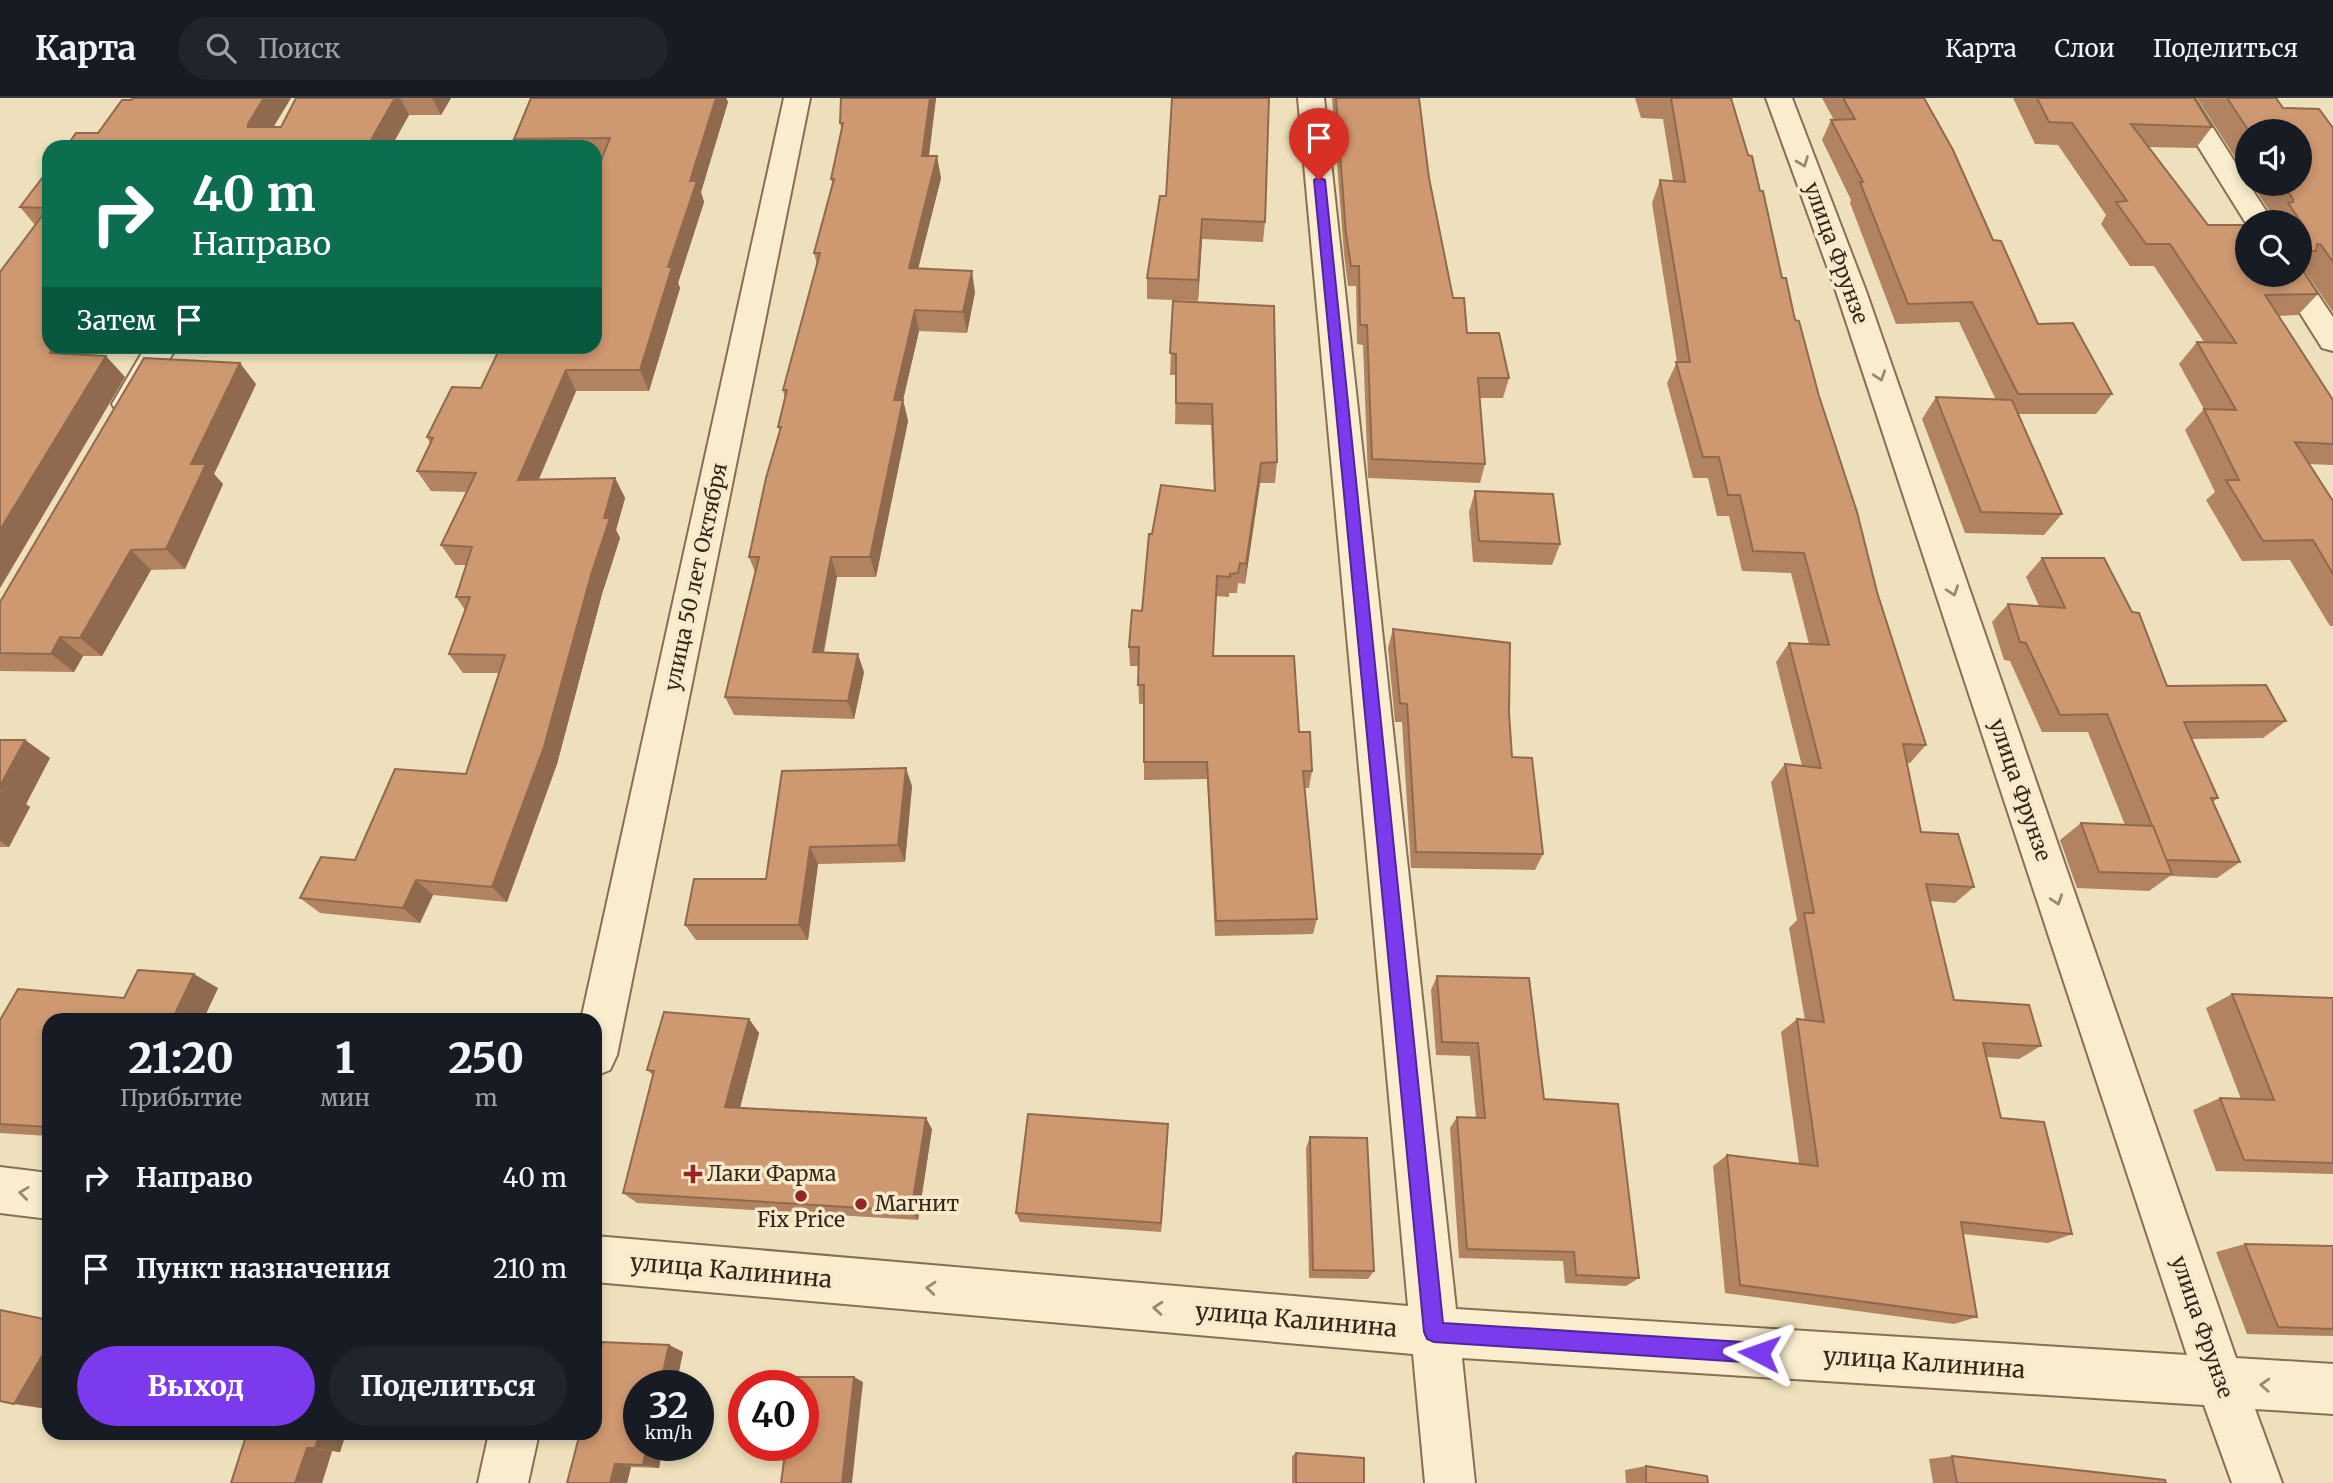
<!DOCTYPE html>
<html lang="ru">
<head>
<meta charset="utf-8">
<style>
  :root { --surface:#171b24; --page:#20242c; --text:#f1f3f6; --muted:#9ea1a6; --line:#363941; --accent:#7c3aed }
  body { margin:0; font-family:Merriweather,serif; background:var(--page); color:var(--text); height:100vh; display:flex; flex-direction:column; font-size:26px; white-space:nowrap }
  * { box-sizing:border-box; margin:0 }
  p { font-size:23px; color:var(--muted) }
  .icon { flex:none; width:38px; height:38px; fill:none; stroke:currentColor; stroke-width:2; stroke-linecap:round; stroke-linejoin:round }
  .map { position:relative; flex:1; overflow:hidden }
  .panel { position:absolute; left:42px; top:915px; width:560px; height:427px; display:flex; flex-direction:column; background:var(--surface); border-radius:21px; box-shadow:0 4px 10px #0003 }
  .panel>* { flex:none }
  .guide { position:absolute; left:42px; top:42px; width:560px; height:214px; border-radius:21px; box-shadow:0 4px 10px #0003; background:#0b6e4f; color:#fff; overflow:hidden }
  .tools { position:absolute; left:2235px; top:21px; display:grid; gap:14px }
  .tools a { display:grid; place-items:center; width:77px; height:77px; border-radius:50%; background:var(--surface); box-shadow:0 4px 10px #0003; font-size:35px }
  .speed { position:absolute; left:623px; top:1272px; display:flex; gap:14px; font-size:35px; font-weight:700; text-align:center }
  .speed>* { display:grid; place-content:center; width:91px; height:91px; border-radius:50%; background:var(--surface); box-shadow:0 4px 10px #0003; line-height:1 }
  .speed small { font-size:18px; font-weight:400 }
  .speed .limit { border:10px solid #d22; background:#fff; color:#111 }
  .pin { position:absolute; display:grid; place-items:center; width:60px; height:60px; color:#fff; margin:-72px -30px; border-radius:50% 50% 50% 0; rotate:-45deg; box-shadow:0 0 7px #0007 }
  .pin .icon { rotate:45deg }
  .me { position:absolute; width:77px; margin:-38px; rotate:274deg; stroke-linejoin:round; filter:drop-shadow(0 0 5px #0008) }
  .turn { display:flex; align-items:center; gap:24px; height:147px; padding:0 35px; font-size:32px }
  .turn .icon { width:91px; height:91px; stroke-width:2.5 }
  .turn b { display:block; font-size:49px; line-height:60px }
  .then { display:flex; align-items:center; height:66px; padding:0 35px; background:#0003; gap:14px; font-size:26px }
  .eta { display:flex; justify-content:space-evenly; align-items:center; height:119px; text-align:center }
  .eta b { font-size:42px; font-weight:800; line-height:49px }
  .action { display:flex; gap:14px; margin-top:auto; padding:14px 35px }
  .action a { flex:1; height:80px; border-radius:42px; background:var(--accent); color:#fff; font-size:28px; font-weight:800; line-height:80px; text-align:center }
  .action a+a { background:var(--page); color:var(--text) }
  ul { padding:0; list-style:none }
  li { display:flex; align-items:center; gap:21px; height:91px; padding:0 35px }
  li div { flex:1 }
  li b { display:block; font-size:26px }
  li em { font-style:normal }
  header { display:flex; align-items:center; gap:42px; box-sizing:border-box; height:98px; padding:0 35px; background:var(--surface); border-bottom:2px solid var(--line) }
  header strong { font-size:33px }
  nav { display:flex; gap:38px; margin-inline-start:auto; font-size:24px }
  .search { width:490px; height:63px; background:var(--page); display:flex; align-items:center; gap:18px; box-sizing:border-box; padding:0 24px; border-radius:38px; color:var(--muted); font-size:26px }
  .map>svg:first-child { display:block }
</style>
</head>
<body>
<header>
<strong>Карта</strong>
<div class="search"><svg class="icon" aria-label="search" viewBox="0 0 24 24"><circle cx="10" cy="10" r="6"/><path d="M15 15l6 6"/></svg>Поиск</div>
<nav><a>Карта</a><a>Слои</a><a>Поделиться</a></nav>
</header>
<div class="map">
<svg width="2333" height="1385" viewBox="0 0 2333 1385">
  <rect width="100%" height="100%" fill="#eee0bc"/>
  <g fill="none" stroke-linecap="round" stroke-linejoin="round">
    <g stroke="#866f55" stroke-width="4">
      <g id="minor">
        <polygon points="784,0 810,0 617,957 610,972 595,978 595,922 581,922"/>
        <polygon points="1298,0 1324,0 1456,1211 2187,1257 1836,193 1766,0 1792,0 1866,193 2236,1260 2333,1266 2333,1316 2255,1311 2282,1385 2232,1385 2204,1307 1462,1260 1475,1385 1425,1385 1413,1256 595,1184 595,1138 1408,1208"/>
        <polygon points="2168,0 2194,0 2273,124 2247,124 2247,127"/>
        <polygon points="2300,170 2333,219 2333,253 2322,250 2276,177 2300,177"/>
        <polygon points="146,248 177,248 139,314 128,317 117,314 112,306"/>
        <polygon points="0,1069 49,1075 49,1121 0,1115"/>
        <polygon points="489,1335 539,1335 528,1385 478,1385"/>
      </g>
    </g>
    <use href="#minor" fill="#f9edce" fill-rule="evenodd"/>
  </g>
  <g fill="#b18360">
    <polygon points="291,0 273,29 281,29 296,0 451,0 441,17 409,17 391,49 98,35"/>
    <polygon points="531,0 726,0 728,4 701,94 704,104 678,185 680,190 649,293 576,293 539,381 615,380 625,400 616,432 620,440 602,496 557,666 507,804 433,797 420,825 320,815 300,800 355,762 466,676 499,575 463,575 449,556 465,512 456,499 466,467 455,467 441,447 467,394 431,393 417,373 430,345 427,339 481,290 524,253 601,62 595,62 595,49 518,49 514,41"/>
    <polygon points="936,0 929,58 941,80 918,170 975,194 967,235 919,233 903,302 908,323 876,479 837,479 824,555 864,574 854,621 734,617 725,599 755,474 749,459 780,334 778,329 785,301 783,292 817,166 814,155 833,87 831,81 842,33 840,25"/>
    <polygon points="1332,0 1419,0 1429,80 1453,200 1467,235 1509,280 1503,300 1480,300 1485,366 1480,385 1368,380 1363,247 1357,246 1356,188 1348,188 1344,156"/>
    <polygon points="1635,0 1731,0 1760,93 1782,180 1819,298 1877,494 1926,647 1910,665 1907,665 1921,734 1974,789 1955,805 1930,803 1954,902 2041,948 2019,961 1987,959 2001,1020 2072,1136 2048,1145 1963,1136 1977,1219 1954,1226 1725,1195 1713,1068 1727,1057 1799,1066 1781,934 1797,921 1805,922 1789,830 1797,822 1771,684 1785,666 1802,668 1776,564 1789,545 1809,546 1791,475 1742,473 1729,418 1717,418 1708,380 1693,380 1667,285 1677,264 1652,105 1660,82 1673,83 1663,21 1641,20"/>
    <polygon points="1822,0 1924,0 1993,142 2038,226 2112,296 2096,316 2018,316 2062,416 2044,437 1965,435 1922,321 1936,299 1996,302 1959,224 1896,226 1850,105 1851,102 1822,42 1831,22 1834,22"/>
    <polygon points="2013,0 2194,0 2212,29 2196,50 2148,49 2208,127 2300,177 2300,124 2272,124 2275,122 2252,86 2300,86 2300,33 2247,33 2247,78 2197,0 2276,0 2283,10 2333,30 2333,214 2302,169 2301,170 2318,196 2298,217 2278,218 2333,302 2333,367 2309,366 2333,403 2333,528 2330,528 2290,462 2242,463 2206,402 2215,394 2185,332 2204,311 2179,266 2197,244 2204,244 2154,168 2130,168 2101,126 2106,117 2058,47 2035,46"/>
    <polygon points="49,71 49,248 71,248 70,256 125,279 0,490 0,174 35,127 20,109"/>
    <polygon points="1160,98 1265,124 1263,144 1202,141 1198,203 1147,201 1147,180"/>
    <polygon points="1173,203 1277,364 1275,385 1260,385 1245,486 1238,485 1237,495 1229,495 1229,499 1216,498 1213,558 1299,634 1312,673 1309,690 1304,690 1317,821 1313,836 1215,838 1207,681 1144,682 1144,606 1139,606 1138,568 1130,568 1129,549 1142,513 1152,436 1214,392 1211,327 1175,326 1176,277 1170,277"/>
    <polygon points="256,286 214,376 223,386 185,471 151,472 102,558 83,558 74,574 0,573 0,505"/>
    <polygon points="1475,393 1560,446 1552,467 1473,464 1469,414"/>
    <polygon points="2042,460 2167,588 2286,623 2263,640 2192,641 2218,700 2213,704 2240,764 2217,780 2170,778 2149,793 2077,790 2060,742 2081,725 2125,727 2088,634 2042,634 2010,563 2004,562 1992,524 2008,506 2039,508 2026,479"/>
    <polygon points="1393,531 1509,615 1512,659 1543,756 1535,772 1411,770 1402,624 1395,624 1388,550"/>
    <polygon points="0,642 25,642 50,660 26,706 30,709 9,749 0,749"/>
    <polygon points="782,673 912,688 905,764 818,766 808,842 696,842 685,827 766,781"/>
    <polygon points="1437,878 1544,1001 1639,1180 1626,1188 1565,1185 1563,1163 1459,1160 1450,1030 1457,1019 1476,1019 1470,958 1436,957 1431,892"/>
    <polygon points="218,890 203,922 49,922 49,1038 0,1035 0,922 124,900"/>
    <polygon points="2232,896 2333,900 2333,1076 2216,1073 2193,1012 2220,1000 2241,1001 2206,910"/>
    <polygon points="749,921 759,935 740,1010 932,1031 918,1122 637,1105 623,1095 653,977 647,972"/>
    <polygon points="1168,1026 1161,1134 1020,1124 1016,1115"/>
    <polygon points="1310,1039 1374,1173 1368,1181 1309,1180 1306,1050"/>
    <polygon points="2245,1146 2333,1148 2333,1238 2247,1236 2216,1154"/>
    <polygon points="602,1244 669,1247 683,1254 676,1288 639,1288 639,1348 663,1348 659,1370 631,1369 627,1385 567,1385 580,1335 595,1335 595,1274"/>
    <polygon points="247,1335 346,1335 340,1354 332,1353 322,1385"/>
    <polygon points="1296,1355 1364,1385 1292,1385 1292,1358"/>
    <polygon points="1952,1358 2166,1385 1933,1385 1929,1361"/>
    <polygon points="1646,1368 1708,1385 1626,1385 1625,1372"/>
  </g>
  <g fill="#906a4e">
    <polygon points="264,0 291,0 262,48 248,29 248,26"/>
    <polygon points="395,0 400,0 409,17 391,49 367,49"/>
    <polygon points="432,0 451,0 441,17"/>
    <polygon points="716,0 726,0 728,4 701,94 704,104 678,185 680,190 649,293 640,272 690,83"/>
    <polygon points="930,0 936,0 926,80 922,58"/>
    <polygon points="937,58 941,80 913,191 909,170"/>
    <polygon points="1202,121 1202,141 1198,203 1198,182"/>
    <polygon points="972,173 975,194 967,235 963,214"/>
    <polygon points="915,212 919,233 903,302 908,323 876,479 870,459 894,302"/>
    <polygon points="51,248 71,248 70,276 50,255"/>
    <polygon points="106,258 125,279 0,490 0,432"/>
    <polygon points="240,265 256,286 214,376 223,386 185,471 166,451 191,366"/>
    <polygon points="566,272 576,293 530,402 518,382"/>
    <polygon points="1261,365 1260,385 1245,486 1246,466"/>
    <polygon points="615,380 625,400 616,432 620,440 602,496 557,666 507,804 492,789"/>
    <polygon points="131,452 151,472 102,558 80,540"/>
    <polygon points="831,459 837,479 820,573 813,554"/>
    <polygon points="60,539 83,558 74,574 51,556"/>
    <polygon points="858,556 864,574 854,621 848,603"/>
    <polygon points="25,642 50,660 26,706 30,709 9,749 0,743 0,688"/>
    <polygon points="906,670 912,688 905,764 898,747"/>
    <polygon points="810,749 818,766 808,842 799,827"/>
    <polygon points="416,782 433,797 420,825 403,810"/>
    <polygon points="194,876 218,890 203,922 172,922"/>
    <polygon points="749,921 759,935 737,1021 725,1009"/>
    <polygon points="926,1020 932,1031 918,1122 911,1113"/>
    <polygon points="1168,1026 1168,1037 1161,1134 1161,1125"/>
    <polygon points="49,1246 49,1308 47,1311 14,1306"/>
    <polygon points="669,1247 683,1254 676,1288 660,1288"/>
    <polygon points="854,1279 863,1284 852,1385 842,1385"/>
    <polygon points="320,1335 346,1335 340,1354 315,1350"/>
    <polygon points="647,1348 663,1348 659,1370 643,1367"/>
    <polygon points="307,1350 332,1353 322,1385 295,1385"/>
    <polygon points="615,1366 631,1369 627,1385 610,1385"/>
  </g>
  <g fill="#ce9870" stroke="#906a4e" stroke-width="2">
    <polygon points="133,0 264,0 248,26 248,29 281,29 296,0 395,0 367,49 66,49 76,35 98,35 122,2 131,2"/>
    <polygon points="531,0 716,0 690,83 697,83 668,169 672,169 640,272 566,272 518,382 615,380 604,420 610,420 591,477 544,649 492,789 416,782 403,810 300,800 321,759 355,762 395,671 466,676 505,557 449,556 470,499 456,499 472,449 441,447 476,375 417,373 433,340 427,339 452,289 481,290 499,252 524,253 525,248 595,248 595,77 610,40 514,41"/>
    <polygon points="841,0 930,0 922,58 937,58 909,170 972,173 963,214 915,212 894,302 903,302 870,459 831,459 813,554 858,556 848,603 725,599 759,459 749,459 766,380 781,329 778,329 787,292 783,292 820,155 814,155 834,81 831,81 843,25 840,25"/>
    <polygon points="1172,0 1269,0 1265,124 1202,121 1198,182 1147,180 1160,98 1166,98"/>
    <polygon points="1336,0 1419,0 1429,80 1453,200 1464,200 1467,235 1499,235 1509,280 1478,280 1485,366 1372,361 1367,227 1360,227 1359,168 1351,168 1346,136"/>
    <polygon points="1671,0 1731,0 1748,57 1752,58 1760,93 1763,93 1782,180 1786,180 1795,222 1799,223 1819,298 1857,414 1877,494 1926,647 1903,646 1921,734 1958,736 1974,789 1926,786 1954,902 2029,907 2041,948 1983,945 2001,1020 2044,1024 2072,1136 1961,1124 1977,1219 1740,1187 1727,1057 1818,1068 1797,921 1824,924 1804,815 1814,815 1785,666 1821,670 1789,545 1829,547 1804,455 1753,453 1740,397 1728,397 1719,359 1703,359 1676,264 1690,264 1660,82 1685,84"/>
    <polygon points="1843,0 1924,0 1953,52 1993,142 2001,143 2038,226 2073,225 2112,296 2018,296 1972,204 1908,206 1860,84 1863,84 1831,22 1855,21"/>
    <polygon points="2037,0 2194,0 2212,29 2131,26 2208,127 2247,127 2247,177 2300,177 2300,168 2318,196 2265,197 2333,302 2333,346 2295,344 2333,403 2333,476 2313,442 2263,443 2226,382 2239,382 2204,311 2236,312 2197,244 2236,245 2170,146 2146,146 2116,104 2127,103 2072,25 2049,24"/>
    <polygon points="2227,0 2276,0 2283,10 2319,11 2333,30 2333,164 2321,147 2317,146 2316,153 2300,153 2300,127 2303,127 2288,105 2293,104 2293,101 2283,86 2300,86 2300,33 2249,33"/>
    <polygon points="49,71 49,248 51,248 50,255 106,258 0,432 0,174 48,110 20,109"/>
    <polygon points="1173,203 1274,208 1277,364 1261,365 1246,466 1240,465 1238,475 1230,476 1230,479 1217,478 1213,558 1294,558 1299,634 1310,634 1312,673 1303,673 1317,821 1216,823 1207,664 1144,664 1144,587 1138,587 1139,549 1129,549 1132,512 1142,513 1149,436 1152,436 1161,387 1215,393 1212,306 1176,305 1176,256 1170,255"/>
    <polygon points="144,260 240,265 191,366 206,366 166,451 131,452 80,540 60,539 51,556 0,555 0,504"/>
    <polygon points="1936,299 2012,302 2062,416 1981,414"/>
    <polygon points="1475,393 1553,396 1560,446 1479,443"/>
    <polygon points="2042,460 2104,460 2132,514 2139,515 2167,588 2266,587 2286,623 2184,624 2218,700 2211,700 2240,764 2166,762 2107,616 2060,617 2026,545 2020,544 2008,506 2065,510"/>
    <polygon points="1393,531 1510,545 1509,615 1512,659 1532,660 1543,756 1416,754 1407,606 1400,605"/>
    <polygon points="0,642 25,642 0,688"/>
    <polygon points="906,670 898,747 810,749 799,827 685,827 694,781 766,781 782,673"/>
    <polygon points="0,692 4,692 0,700"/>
    <polygon points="2081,725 2153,728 2172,776 2099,774"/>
    <polygon points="138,872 194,876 172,922 49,922 49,1029 0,1026 0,922 18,891 124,900"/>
    <polygon points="1437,878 1529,880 1544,1001 1618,1006 1639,1180 1576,1177 1574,1154 1467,1151 1457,1019 1485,1020 1478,945 1442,944"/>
    <polygon points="2232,896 2333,900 2333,1065 2244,1062 2220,1000 2274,1002"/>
    <polygon points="664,914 749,921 725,1009 926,1020 911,1113 623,1095 654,973 647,972"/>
    <polygon points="1028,1016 1168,1026 1161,1125 1016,1115"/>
    <polygon points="1310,1039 1367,1040 1374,1173 1313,1172"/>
    <polygon points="2245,1146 2333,1148 2333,1231 2278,1229"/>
    <polygon points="0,1212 49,1222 49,1246 14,1306 0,1303"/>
    <polygon points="602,1244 669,1247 660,1288 639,1288 639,1348 647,1348 643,1367 615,1366 610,1385 567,1385 580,1335 595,1335 595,1274"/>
    <polygon points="795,1279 854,1279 842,1385 781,1385 786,1348 803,1348 803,1288 794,1288"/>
    <polygon points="247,1335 320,1335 315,1350 307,1350 295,1385 231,1385"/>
    <polygon points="1296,1355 1364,1360 1364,1385 1296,1385"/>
    <polygon points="1952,1358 2165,1382 2166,1385 1957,1385"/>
    <polygon points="1646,1368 1707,1378 1708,1385 1646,1385"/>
  </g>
  <defs><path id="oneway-chevron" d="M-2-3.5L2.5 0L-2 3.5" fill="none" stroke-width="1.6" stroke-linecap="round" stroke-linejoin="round" transform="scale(1.75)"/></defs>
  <g stroke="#968a74">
    <use href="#oneway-chevron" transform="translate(1803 64) rotate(69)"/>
    <use href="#oneway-chevron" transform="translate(1880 278) rotate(71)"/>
    <use href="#oneway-chevron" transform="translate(1953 493) rotate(71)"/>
    <use href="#oneway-chevron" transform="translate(2057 802) rotate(71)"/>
    <use href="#oneway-chevron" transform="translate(24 1095) rotate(-173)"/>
    <use href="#oneway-chevron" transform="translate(931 1190) rotate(-175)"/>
    <use href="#oneway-chevron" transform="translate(1158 1210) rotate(-175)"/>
    <use href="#oneway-chevron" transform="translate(2265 1287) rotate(-177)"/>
  </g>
  <polygon fill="#7c3aed" stroke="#51269a" stroke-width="2" points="1319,79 1325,82 1443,1225 1759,1245 1766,1248 1769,1255 1766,1262 1759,1265 1434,1244 1427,1241 1424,1234 1314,82"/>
  <g fill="#962424" stroke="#f6eacb" stroke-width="2.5">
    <path d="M689.5 1065.5h7v7h7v7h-7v7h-7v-7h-7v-7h7z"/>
    <circle cx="801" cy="1098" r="7"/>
    <circle cx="861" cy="1106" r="7"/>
  </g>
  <g text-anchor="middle" stroke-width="7" stroke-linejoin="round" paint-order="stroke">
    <g font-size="21" fill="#34271a" stroke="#f6eacb">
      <text transform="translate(1836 155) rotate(70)" y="7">улица Фрунзе</text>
      <text transform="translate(696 479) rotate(-78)" y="7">улица 50 лет Октября</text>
      <text transform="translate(2020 692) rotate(71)" y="7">улица Фрунзе</text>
      <text transform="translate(2202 1229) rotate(71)" y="7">улица Фрунзе</text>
    </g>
    <g font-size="21" fill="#34271a" stroke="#f6eacb" text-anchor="start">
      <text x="707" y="1083">Лаки Фарма</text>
      <text x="875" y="1113">Магнит</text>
      <text x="801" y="1129" text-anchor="middle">Fix Price</text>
    </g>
    <g font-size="24" fill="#34271a" stroke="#f6eacb">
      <text transform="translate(731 1173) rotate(5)" y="8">улица Калинина</text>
      <text transform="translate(1296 1222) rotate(5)" y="8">улица Калинина</text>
      <text transform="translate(1924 1265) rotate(4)" y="8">улица Калинина</text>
    </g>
  </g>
</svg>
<div class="tools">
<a><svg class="icon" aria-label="sound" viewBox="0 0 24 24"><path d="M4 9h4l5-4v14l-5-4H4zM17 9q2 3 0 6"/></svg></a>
<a><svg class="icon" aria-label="search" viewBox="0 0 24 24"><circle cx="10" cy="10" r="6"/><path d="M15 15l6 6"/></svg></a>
</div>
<div class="speed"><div>32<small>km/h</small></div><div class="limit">40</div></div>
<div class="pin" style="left:1319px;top:82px;background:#d93025"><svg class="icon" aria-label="arrive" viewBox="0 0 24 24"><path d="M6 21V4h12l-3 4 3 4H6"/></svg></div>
<svg class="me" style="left:1759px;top:1255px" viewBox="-20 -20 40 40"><path d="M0-17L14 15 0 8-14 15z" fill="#7c3aed" stroke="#fff" stroke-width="4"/></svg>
<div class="guide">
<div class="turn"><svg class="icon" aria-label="right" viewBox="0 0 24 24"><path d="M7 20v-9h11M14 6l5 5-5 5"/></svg><div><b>40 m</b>Направо</div></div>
<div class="then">Затем<svg class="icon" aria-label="arrive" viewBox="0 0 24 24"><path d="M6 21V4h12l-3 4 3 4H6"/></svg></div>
</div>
<section class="panel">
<div class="eta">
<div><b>21:20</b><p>Прибытие</p></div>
<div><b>1</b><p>мин</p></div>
<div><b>250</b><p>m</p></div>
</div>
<ul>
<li><svg class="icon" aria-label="right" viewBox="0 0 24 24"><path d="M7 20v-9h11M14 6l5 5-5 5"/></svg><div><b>Направо</b></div><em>40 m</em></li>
<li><svg class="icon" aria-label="arrive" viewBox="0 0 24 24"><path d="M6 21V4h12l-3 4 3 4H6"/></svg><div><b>Пункт назначения</b></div><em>210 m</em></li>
</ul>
<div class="action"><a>Выход</a><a>Поделиться</a></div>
</section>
</div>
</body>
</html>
